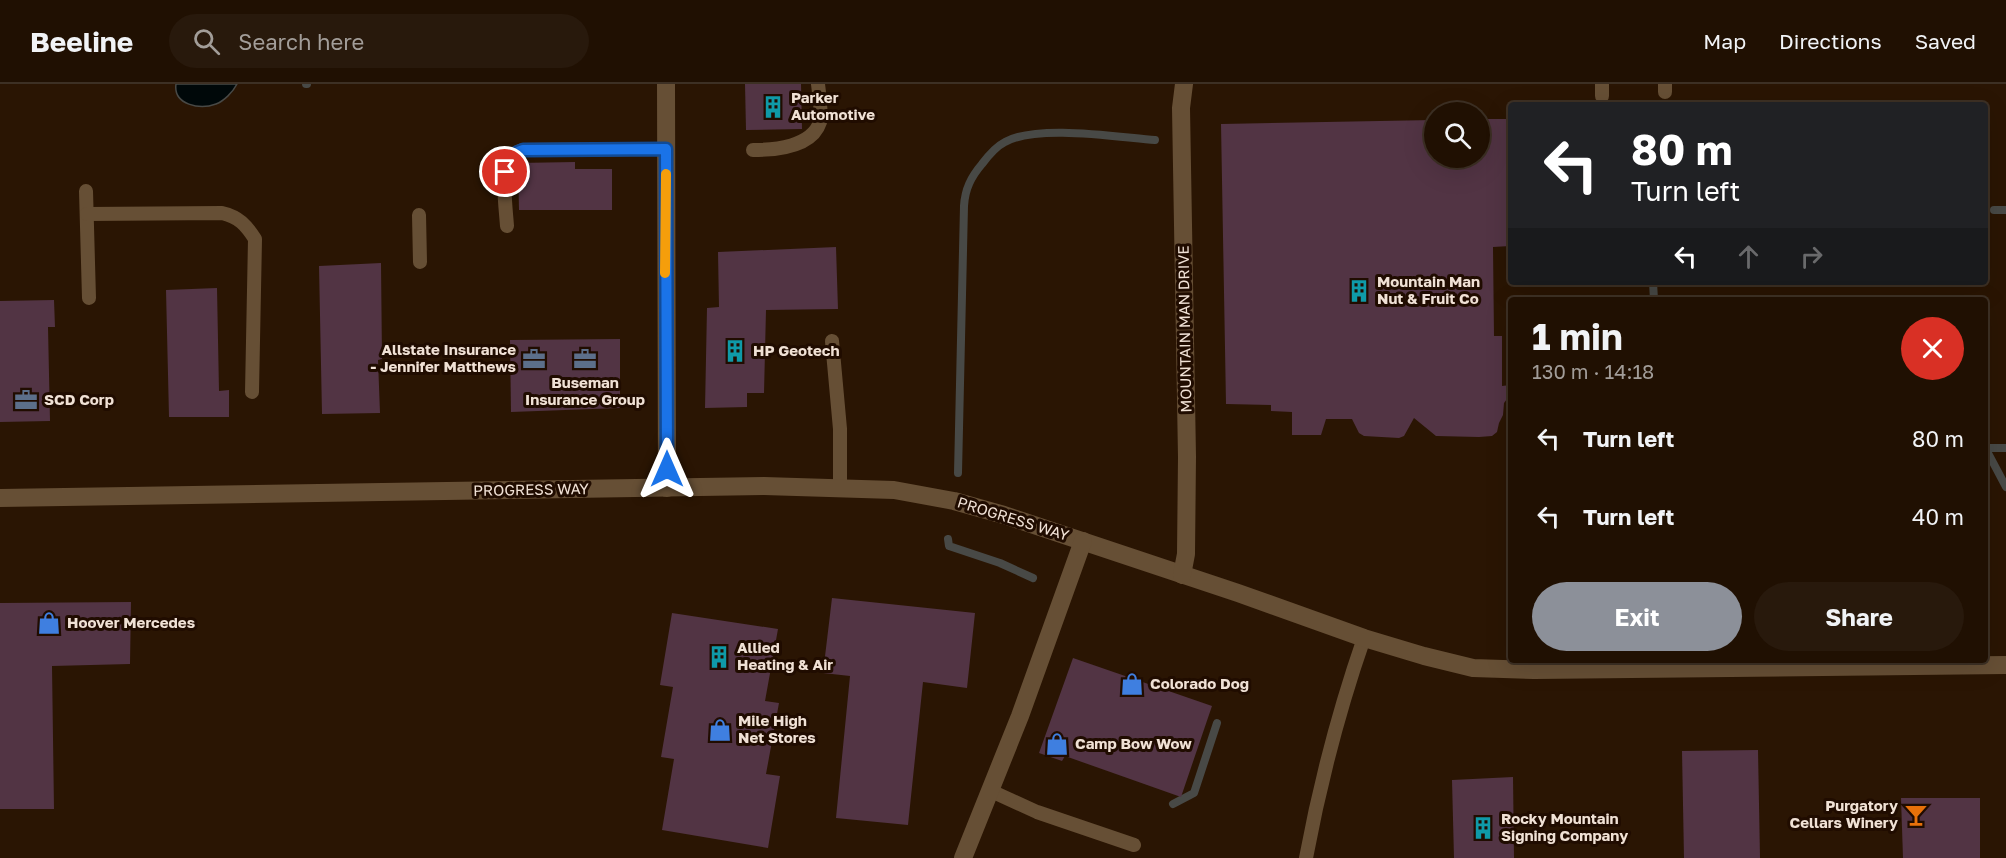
<!DOCTYPE html>
<html lang="en">
<head>
<meta charset="utf-8">
<style>
  :root { --surface:#201002; --page:#28190c; --text:#f1f3f6; --muted:#a29d99; --line:#3d3024; --accent:#8c9099 }
  body { margin:0; font-family:"Golos Text",sans-serif; background:var(--page); color:var(--text); height:100vh; display:flex; flex-direction:column; font-size:22px; white-space:nowrap }
  * { box-sizing:border-box; margin:0 }
  p { font-size:20px; color:var(--muted) }
  .icon { flex:none; width:33px; height:33px; fill:none; stroke:currentColor; stroke-width:2; stroke-linecap:round; stroke-linejoin:round }
  .map { position:relative; flex:1; overflow:hidden }
  .side { position:absolute; left:1508px; top:213px; width:480px; height:366px; display:flex; flex-direction:column; background:var(--surface); border-radius:6px; box-shadow:0 6px 24px #0002,0 0 0 2px var(--line) }
  .side>* { flex:none }
  .guide { position:absolute; left:1508px; top:18px; width:480px; height:183px; border-radius:6px; box-shadow:0 6px 24px #0002,0 0 0 2px var(--line); background:#202124; color:#fff; overflow:hidden }
  .tools { position:absolute; left:1424px; top:18px; display:grid; gap:12px }
  .tools a { display:grid; place-items:center; width:66px; height:66px; border-radius:50%; background:var(--surface); box-shadow:0 6px 24px #0002,0 0 0 2px var(--line); font-size:30px }
  .pin { position:absolute; display:grid; place-items:center; width:51px; height:51px; color:#fff; margin:-26px; border:3px solid #fff; border-radius:50%; box-shadow:0 2px 6px #0007 }
  .me { position:absolute; width:66px; margin:-33px; rotate:0deg; stroke-linejoin:round; filter:drop-shadow(0 0 4px #0008) }
  .turn { display:flex; align-items:center; gap:21px; height:126px; padding:0 24px; font-size:27px }
  .turn .icon { width:78px; height:78px; stroke-width:2.5 }
  .turn b { display:block; font-size:42px; line-height:51px }
  .lanes { display:flex; align-items:center; height:57px; padding:0 24px; background:#0003; justify-content:center; gap:30px; direction:ltr }
  .lanes .off { opacity:.35 }
  .round { display:grid; place-items:center; flex:none; width:63px; height:63px; border-radius:32px; background:var(--page) }
  .headline { display:flex; align-items:center; justify-content:space-between; height:102px; padding:0 24px }
  h1 { font-size:36px; font-weight:700; line-height:45px }
  .action { display:flex; gap:12px; margin-top:auto; padding:12px 24px }
  .action a { flex:1; height:69px; border-radius:36px; background:var(--accent); color:#fff; font-size:24px; font-weight:700; line-height:69px; text-align:center }
  .action a+a { background:var(--page); color:var(--text) }
  ul { padding:0; list-style:none }
  li { display:flex; align-items:center; gap:18px; height:78px; padding:0 24px }
  li div { flex:1 }
  li b { display:block; font-size:22px }
  li em { font-style:normal }
  header { display:flex; align-items:center; gap:36px; box-sizing:border-box; height:84px; padding:0 30px; background:var(--surface); border-bottom:2px solid var(--line) }
  header strong { font-size:28px }
  nav { display:flex; gap:33px; margin-inline-start:auto; font-size:21px }
  .search { width:420px; height:54px; background:var(--page); display:flex; align-items:center; gap:15px; box-sizing:border-box; padding:0 21px; border-radius:33px; color:var(--muted); font-size:22px }
  .map>svg:first-child { display:block }
</style>
</head>
<body>
<header>
<strong>Beeline</strong>
<div class="search"><svg class="icon" aria-label="search" viewBox="0 0 24 24"><circle cx="10" cy="10" r="6"/><path d="M15 15l6 6"/></svg>Search here</div>
<nav><a>Map</a><a>Directions</a><a>Saved</a></nav>
</header>
<div class="map">
<svg width="2006" height="774" viewBox="0 0 2006 774">
  <rect width="100%" height="100%" fill="#2a1503"/>
  <path fill="#000809" stroke="#484946" stroke-width="1.5" d="M176 0H237C233 8 224 17 216 20 200 26 173 21 176 0Z"/>
  <g fill="none" stroke-linecap="round" stroke-linejoin="round">
    <g stroke="#484946" stroke-width="8">
      <polyline points="306,0 307,0"/>
      <polyline points="1994,126 2006,126"/>
      <polyline points="1653,198 1654,216"/>
      <polyline points="1984,364 2006,364"/>
      <polyline points="1984,367 1988,369 2006,403"/>
      <path d="M958 389 964 122C965 105 971 93 982 80 988 72 995 63 1005 58 1037 40 1117 53 1155 56"/>
      <polyline points="948,455 949,462 1000,479 1033,494"/>
      <polyline points="1173,720 1194,709 1217,639"/>
    </g>
  </g>
  <g fill="#523444">
    <polygon points="745,0 801,0 802,45 746,46"/>
    <polygon points="1479,35 1510,35 1510,162 1493,163 1494,252 1502,252 1502,302 1510,301 1510,311 1504,319 1503,331 1499,339 1497,348 1492,352 1479,353 1436,352 1414,334 1404,352 1399,354 1364,352 1359,349 1352,335 1326,335 1321,351 1292,351 1292,328 1271,327 1271,321 1226,320 1221,40 1434,36 1434,74 1479,74"/>
    <polygon points="575,78 575,85 612,85 612,126 519,126 518,79"/>
    <polygon points="836,163 838,225 766,226 764,309 747,309 747,323 705,324 707,224 719,223 718,168"/>
    <polygon points="381,179 382,275 378,276 380,329 322,330 319,182"/>
    <polygon points="217,204 219,307 229,306 229,333 169,333 166,206"/>
    <polygon points="54,216 55,243 48,243 50,337 0,338 0,217"/>
    <polygon points="620,255 620,324 511,328 510,256"/>
    <polygon points="832,514 975,529 967,604 923,598 908,741 836,734 850,592 823,589"/>
    <polygon points="131,518 130,580 52,582 54,725 0,725 0,519"/>
    <polygon points="672,529 778,545 765,617 779,619 766,690 780,692 768,764 662,746 674,675 661,673 673,603 660,601"/>
    <polygon points="1073,574 1212,622 1181,713 1065,672 1062,677 1039,669"/>
    <polygon points="1758,666 1760,774 1684,774 1682,667"/>
    <polygon points="1513,693 1514,774 1454,774 1452,696"/>
    <polygon points="1901,714 1980,714 1980,774 1903,774"/>
  </g>
  <g fill="none" stroke-linecap="round" stroke-linejoin="round">
    <g stroke="#664f35" stroke-width="14">
      <polyline points="1602,0 1602,12"/>
      <polyline points="1665,0 1665,8"/>
      <path d="M753 66C774 66 812 63 820 38 822 30 819 9 818 0"/>
      <polyline points="86,107 89,214"/>
      <path d="M87 130 222 129C239 133 246 141 255 155L252 308"/>
      <polyline points="419,131 420,178"/>
      <path d="M507 142C506 126 501 91 508 78 511 71 516 68 523 66L666 65"/>
      <polyline points="832,257 840,345 840,404"/>
      <polyline points="991,707 1037,728 1134,761"/>
      <path d="M1306 774C1320 699 1339 626 1364 554"/>
    </g>
    <g stroke="#664f35" stroke-width="18">
      <polyline points="666,0 667,404"/>
      <polyline points="0,414 764,402 894,406 954,417 1004,431 1238,509 1364,554 1424,572 1473,584 1534,586 2006,581"/>
      <polyline points="1182,491 1186,470 1187,373 1181,24 1184,0"/>
      <polyline points="963,774 1020,632 1083,457"/>
    </g>
  </g>
  <g fill="none" stroke-linecap="round" stroke-linejoin="round">
    <g stroke="#114b97" stroke-width="15">
      <path id="route" d="M505 88C508 76 511 70 523 66L666 65 667 385"/>
    </g>
    <use href="#route" stroke="#1a73e8" stroke-width="10"/>
    <polyline stroke="#f59e0b" stroke-width="10" points="665,189 666,90"/>
  </g>
  <defs>
    <g id="building-bare" transform="scale(1.8)"><path d="M-4-6H4V6H1V3H-1V6H-4ZM-2.5-4.3h1.7v1.8h-1.7ZM.8-4.3h1.7v1.8H.8ZM-2.5-1h1.7V.8h-1.7ZM.8-1h1.7V.8H.8Z" fill="#0f9aa8" stroke="#200c00" stroke-width="2.5" paint-order="stroke"/></g>
    <g id="office-bare" transform="scale(1.8)"><path d="M-6-3h4V-5.5h4V-3h4V5H-6ZM-1-4.5V-3h2v-1.5ZM-6 0V1H6V0Z" fill="#5c6f8a" stroke="#200c00" stroke-width="2.5" paint-order="stroke"/></g>
    <g id="shop-bare" transform="scale(1.8)"><path d="M-5-2.5h2.3a2.7 3.5 0 0 1 5.4 0H5L5.5 6h-11ZM-1.5-2.5h3a1.5 2.3 0 0 0-3 0Z" fill="#3f7fe0" stroke="#200c00" stroke-width="2.5" paint-order="stroke"/></g>
    <g id="bar-bare" transform="scale(1.8)"><path d="M-6-5H6L.8 .8V4.5H3.5V6h-7V4.5H-.8V.8Z" fill="#e8710a" stroke="#200c00" stroke-width="2.5" paint-order="stroke"/></g>
  </defs>
  <g fill-rule="evenodd">
    <use href="#building-bare" x="773" y="23"/>
    <use href="#building-bare" x="1359" y="207"/>
    <use href="#building-bare" x="735" y="267"/>
    <use href="#office-bare" x="534" y="275"/>
    <use href="#office-bare" x="585" y="275"/>
    <use href="#office-bare" x="26" y="316"/>
    <use href="#shop-bare" x="49" y="539"/>
    <use href="#building-bare" x="719" y="573"/>
    <use href="#shop-bare" x="1132" y="600"/>
    <use href="#shop-bare" x="720" y="646"/>
    <use href="#shop-bare" x="1057" y="660"/>
    <use href="#bar-bare" x="1916" y="731"/>
    <use href="#building-bare" x="1483" y="744"/>
  </g>
  <g text-anchor="middle" stroke-width="6" stroke-linejoin="round" paint-order="stroke">
    <g font-size="15" font-weight="bold" fill="#f0e1d5" stroke="#200c00" text-anchor="start">
      <text x="791" y="19">Parker<tspan x="791" dy="17">Automotive</tspan></text>
      <text x="1377" y="203">Mountain Man<tspan x="1377" dy="17">Nut &amp; Fruit Co</tspan></text>
      <text x="516" y="271" text-anchor="end">Allstate Insurance<tspan x="516" dy="17">- Jennifer Matthews</tspan></text>
      <text x="753" y="272">HP Geotech</text>
      <text x="585" y="304" text-anchor="middle">Buseman<tspan x="585" dy="17">Insurance Group</tspan></text>
      <text x="44" y="321">SCD Corp</text>
      <text x="67" y="544">Hoover Mercedes</text>
      <text x="737" y="569">Allied<tspan x="737" dy="17">Heating &amp; Air</tspan></text>
      <text x="1150" y="605">Colorado Dog</text>
      <text x="738" y="642">Mile High<tspan x="738" dy="17">Net Stores</tspan></text>
      <text x="1075" y="665">Camp Bow Wow</text>
      <text x="1898" y="727" text-anchor="end">Purgatory<tspan x="1898" dy="17">Cellars Winery</tspan></text>
      <text x="1501" y="740">Rocky Mountain<tspan x="1501" dy="17">Signing Company</tspan></text>
    </g>
    <g font-size="15" fill="#f0e1d5" stroke="#200c00">
      <text transform="translate(1185 245) rotate(-91)" y="5">MOUNTAIN MAN DRIVE</text>
      <text transform="translate(531 406) rotate(-1)" y="5">PROGRESS WAY</text>
      <text transform="translate(1013 435) rotate(17)" y="5">PROGRESS WAY</text>
    </g>
  </g>
</svg>
<div class="tools">
<a><svg class="icon" aria-label="search" viewBox="0 0 24 24"><circle cx="10" cy="10" r="6"/><path d="M15 15l6 6"/></svg></a>
</div>
<div class="pin" style="left:505px;top:88px;background:#d93025"><svg class="icon" aria-label="arrive" viewBox="0 0 24 24"><path d="M6 21V4h12l-3 4 3 4H6"/></svg></div>
<svg class="me" style="left:667px;top:385px" viewBox="-20 -20 40 40"><path d="M0-17L14 15 0 8-14 15z" fill="#1a73e8" stroke="#fff" stroke-width="4"/></svg>
<div class="guide">
<div class="turn"><svg class="icon" aria-label="left" viewBox="0 0 24 24"><path d="M17 20v-9H6M10 6l-5 5 5 5"/></svg><div><b>80 m</b>Turn left</div></div>
<div class="lanes"><svg class="icon" aria-label="left" viewBox="0 0 24 24"><path d="M17 20v-9H6M10 6l-5 5 5 5"/></svg><svg class="icon off" aria-label="ahead" viewBox="0 0 24 24"><path d="M12 20V5M6 11l6-6 6 6"/></svg><svg class="icon off" aria-label="right" viewBox="0 0 24 24"><path d="M7 20v-9h11M14 6l5 5-5 5"/></svg></div>
</div>
<section class="side">
<div class="headline"><div><h1>1 min</h1><p>130 m · 14:18</p></div><a class="round" style="background:#d93025;color:#fff"><svg class="icon" aria-label="close" viewBox="0 0 24 24"><path d="M6 6l12 12M18 6L6 18"/></svg></a></div>
<ul>
<li><svg class="icon" aria-label="left" viewBox="0 0 24 24"><path d="M17 20v-9H6M10 6l-5 5 5 5"/></svg><div><b>Turn left</b></div><em>80 m</em></li>
<li><svg class="icon" aria-label="left" viewBox="0 0 24 24"><path d="M17 20v-9H6M10 6l-5 5 5 5"/></svg><div><b>Turn left</b></div><em>40 m</em></li>
</ul>
<div class="action"><a>Exit</a><a>Share</a></div>
</section>
</div>
</body>
</html>
